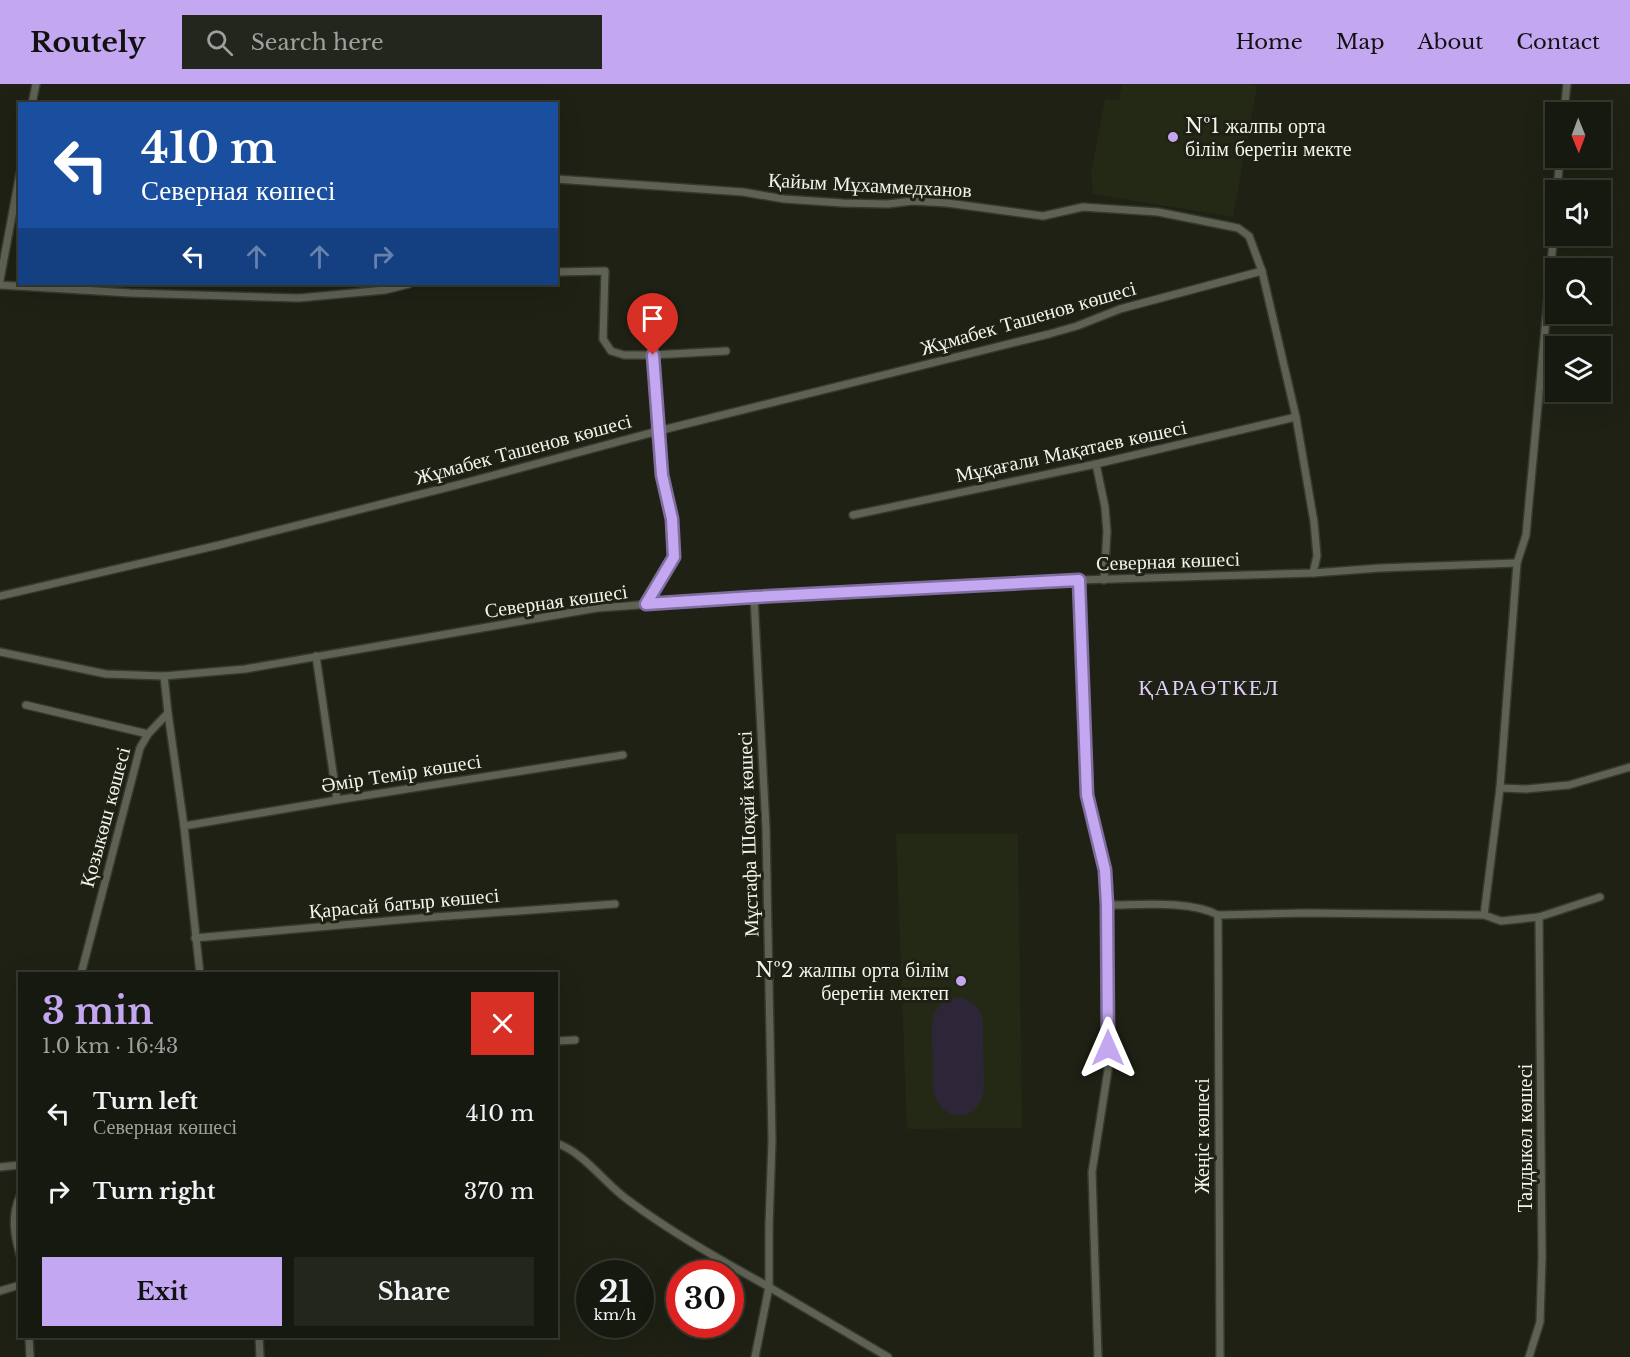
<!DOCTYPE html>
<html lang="en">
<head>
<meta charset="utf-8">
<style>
  :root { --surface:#16190f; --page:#23261d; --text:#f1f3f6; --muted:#9ea09e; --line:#35382f; --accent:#c4a7f1 }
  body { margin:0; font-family:"Libre Baskerville",serif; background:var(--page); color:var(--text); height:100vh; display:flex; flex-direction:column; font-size:22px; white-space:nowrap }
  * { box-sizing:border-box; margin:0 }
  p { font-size:20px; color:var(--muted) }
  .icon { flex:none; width:33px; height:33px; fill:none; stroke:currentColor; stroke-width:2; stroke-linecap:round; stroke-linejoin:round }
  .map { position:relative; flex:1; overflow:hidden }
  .drawer { position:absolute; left:18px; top:888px; width:540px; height:366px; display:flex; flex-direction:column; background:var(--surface); border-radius:0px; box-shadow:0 6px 24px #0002,0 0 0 2px var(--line) }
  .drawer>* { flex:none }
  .guide { position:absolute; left:18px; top:18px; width:540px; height:183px; border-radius:0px; box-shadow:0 6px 24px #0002,0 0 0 2px var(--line); background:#1a4fa0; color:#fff; overflow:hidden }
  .needle { width:39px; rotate:179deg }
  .buttons { position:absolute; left:1545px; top:18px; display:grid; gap:12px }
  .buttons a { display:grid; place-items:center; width:66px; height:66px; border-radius:0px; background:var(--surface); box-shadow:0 6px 24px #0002,0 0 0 2px var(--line); font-size:30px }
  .speed { position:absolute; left:576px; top:1176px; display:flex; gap:12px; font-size:30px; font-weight:700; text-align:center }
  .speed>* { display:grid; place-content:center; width:78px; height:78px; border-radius:50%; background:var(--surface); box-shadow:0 6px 24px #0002,0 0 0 2px var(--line); line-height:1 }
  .speed small { font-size:15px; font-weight:400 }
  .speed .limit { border:9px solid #d22; background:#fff; color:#111 }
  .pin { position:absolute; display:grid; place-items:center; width:51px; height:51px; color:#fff; margin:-62px -26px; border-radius:50% 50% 50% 0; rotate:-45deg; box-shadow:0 0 6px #0007 }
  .pin .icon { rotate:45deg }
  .me { position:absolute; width:66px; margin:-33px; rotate:0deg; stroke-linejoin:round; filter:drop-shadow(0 0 4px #0008) }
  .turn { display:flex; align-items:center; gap:21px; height:126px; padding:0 24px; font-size:27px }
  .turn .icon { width:78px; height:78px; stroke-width:2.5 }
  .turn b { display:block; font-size:42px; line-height:51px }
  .lanes { display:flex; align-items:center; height:57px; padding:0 24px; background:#0003; justify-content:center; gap:30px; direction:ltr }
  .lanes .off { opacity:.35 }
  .round { display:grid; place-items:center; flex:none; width:63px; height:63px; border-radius:0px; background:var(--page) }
  .headline { display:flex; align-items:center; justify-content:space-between; height:102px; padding:0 24px }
  h1 { font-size:36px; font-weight:700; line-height:45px; color:var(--accent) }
  .primary-button { display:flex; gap:12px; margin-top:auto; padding:12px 24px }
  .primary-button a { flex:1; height:69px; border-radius:0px; background:var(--accent); color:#111; font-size:24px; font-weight:700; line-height:69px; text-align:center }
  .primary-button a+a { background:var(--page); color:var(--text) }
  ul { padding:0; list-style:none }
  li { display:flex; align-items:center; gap:18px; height:78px; padding:0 24px }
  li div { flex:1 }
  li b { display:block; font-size:22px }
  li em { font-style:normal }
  header { display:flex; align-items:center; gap:36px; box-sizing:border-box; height:84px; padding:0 30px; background:var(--accent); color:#111 }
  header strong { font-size:28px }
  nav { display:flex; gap:33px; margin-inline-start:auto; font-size:21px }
  .search { width:420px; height:54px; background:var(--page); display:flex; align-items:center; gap:15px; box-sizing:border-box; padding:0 21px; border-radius:0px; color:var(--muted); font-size:22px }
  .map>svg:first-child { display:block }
</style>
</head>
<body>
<header>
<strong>Routely</strong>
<div class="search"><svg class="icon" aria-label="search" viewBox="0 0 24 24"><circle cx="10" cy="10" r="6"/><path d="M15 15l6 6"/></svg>Search here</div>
<nav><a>Home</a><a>Map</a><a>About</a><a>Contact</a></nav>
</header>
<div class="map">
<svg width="1630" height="1273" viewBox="0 0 1630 1273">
  <rect width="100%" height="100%" fill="#1e2114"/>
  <g fill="#242915">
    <polygon points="1122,0 1248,0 1257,2 1233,133 1093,110 1091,89 1105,15 1119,16"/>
    <polygon points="896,750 1018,750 1022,1044 907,1045"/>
  </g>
  <path fill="#2d2639" d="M957 913C973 916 980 923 983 938L984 1006C978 1040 941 1040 933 1006L932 939C935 923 942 916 957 913Z"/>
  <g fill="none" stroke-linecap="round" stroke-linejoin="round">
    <g stroke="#373931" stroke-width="10">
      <g id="minor">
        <polyline points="32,20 36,0"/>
        <polyline points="1564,28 1567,0"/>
        <polyline points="556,95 743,108 784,115 843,119 888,120 913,117 947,119 1043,132 1083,123 1158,128 1238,144 1249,152 1262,187 1296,333 1314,438 1317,472 1313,489"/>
        <polyline points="1557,106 1560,74"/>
        <polyline points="556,188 605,187 603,255 611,267 624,271 653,271 662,391 672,435 674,473 646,520"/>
        <polyline points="0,196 20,89"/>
        <polyline points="0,201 130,209 299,214 385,206 409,200"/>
        <polyline points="653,271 726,267"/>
        <polyline points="1096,380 1105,423 1107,448 1104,496"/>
        <polyline points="853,431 1096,380 1296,333"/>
        <polyline points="1079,496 1087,711 1105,786 1107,821 1108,986 1092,1088 1098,1273"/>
        <polyline points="0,512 219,461 457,401 658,347 1049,250 1077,242 1120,225 1262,187"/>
        <polyline points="754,513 766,744 772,1056 769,1142 769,1203 888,1273"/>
        <polyline points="0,568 106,590 164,592 245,585 597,524 754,513 1079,496 1313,489 1380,484 1517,479"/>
        <polyline points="316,572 337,716"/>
        <polyline points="26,621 148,650"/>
        <polyline points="168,629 184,742 200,890"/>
        <polyline points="1500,704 1526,705 1569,701 1630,683"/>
        <polyline points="184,742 337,716 623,671"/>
        <path d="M1107 821C1140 821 1190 816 1218 831L1306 829 1484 831 1501 837 1539 833 1600 813"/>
        <polyline points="1218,831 1220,1273"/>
        <polyline points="1484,831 1500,704 1517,479 1526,451 1556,126"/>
        <polyline points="195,854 421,834 615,820"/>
        <polyline points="81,890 140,664 148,650 168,629 164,592"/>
        <polyline points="556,957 575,956"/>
        <path d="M556 1059C585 1069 604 1099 628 1116 672 1149 721 1176 769 1203L755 1273"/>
        <polyline points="0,1083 20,1081"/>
        <path d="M20 1112C11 1132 14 1150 20 1171"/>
        <polyline points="0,1207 20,1201"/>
        <polyline points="29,1252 30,1273"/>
        <polyline points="259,1252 260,1273"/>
        <polyline points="1529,1273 1540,1238 1542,1173 1539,833"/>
      </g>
    </g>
    <use href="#minor" stroke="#5e6253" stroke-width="7"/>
  </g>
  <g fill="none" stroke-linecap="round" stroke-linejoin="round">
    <g stroke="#7f6d9d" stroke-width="15">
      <polyline id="route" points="653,271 662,391 672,435 674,473 646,520 754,513 1079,496 1087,711 1105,786 1107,821 1108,964"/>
    </g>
    <use href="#route" stroke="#c4a7f1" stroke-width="10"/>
  </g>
  <g fill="#c4a7f1" stroke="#1e2114" stroke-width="2">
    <circle cx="1173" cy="53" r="6"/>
    <circle cx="961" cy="897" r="6"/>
  </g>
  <g text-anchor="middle" stroke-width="6" stroke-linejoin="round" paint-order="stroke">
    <g font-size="20" fill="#f3f5ec" stroke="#1e2114" text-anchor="start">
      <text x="1185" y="49">№1 жалпы орта<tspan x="1185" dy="23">білім беретін мекте</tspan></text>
      <text x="949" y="893" text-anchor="end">№2 жалпы орта білім<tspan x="949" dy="23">беретін мектеп</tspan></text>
    </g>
    <g font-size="20" fill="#f3f5ec" stroke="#1e2114">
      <text transform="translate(870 101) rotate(3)" y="7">Қайым Мұхаммедханов</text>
      <text transform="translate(1028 234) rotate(-16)" y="7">Жұмабек Ташенов көшесі</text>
      <text transform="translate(523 365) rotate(-15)" y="7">Жұмабек Ташенов көшесі</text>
      <text transform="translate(1071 367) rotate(-12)" y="7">Мұқағали Мақатаев көшесі</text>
      <text transform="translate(1168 477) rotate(-2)" y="7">Северная көшесі</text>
      <text transform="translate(556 517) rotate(-8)" y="7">Северная көшесі</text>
      <text transform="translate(401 689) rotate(-9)" y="7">Әмір Темір көшесі</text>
      <text transform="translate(105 733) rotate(-75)" y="7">Қозыкөш көшесі</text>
      <text transform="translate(748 750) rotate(-92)" y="7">Мұстафа Шоқай көшесі</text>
      <text transform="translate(404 819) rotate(-5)" y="7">Қарасай батыр көшесі</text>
      <text transform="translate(1202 1052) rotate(-90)" y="7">Жеңіс көшесі</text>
      <text transform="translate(1525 1054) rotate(-90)" y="7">Талдыкөл көшесі</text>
    </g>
    <g font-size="22" letter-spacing="1.5" fill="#decef8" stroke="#1e2114">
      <text x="1209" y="611">ҚАРАӨТКЕЛ</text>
    </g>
  </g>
</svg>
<div class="buttons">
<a><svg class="needle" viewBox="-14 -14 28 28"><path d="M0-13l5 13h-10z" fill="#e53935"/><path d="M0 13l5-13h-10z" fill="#9ea09e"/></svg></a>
<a><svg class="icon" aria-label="sound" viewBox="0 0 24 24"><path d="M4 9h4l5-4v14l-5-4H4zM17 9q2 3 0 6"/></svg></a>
<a><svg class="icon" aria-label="search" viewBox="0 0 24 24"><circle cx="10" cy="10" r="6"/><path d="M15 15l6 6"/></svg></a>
<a><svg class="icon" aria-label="layers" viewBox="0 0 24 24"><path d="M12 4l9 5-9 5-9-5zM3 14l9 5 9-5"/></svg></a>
</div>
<div class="speed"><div>21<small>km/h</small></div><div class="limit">30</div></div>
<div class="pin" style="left:653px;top:271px;background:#d93025"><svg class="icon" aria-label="arrive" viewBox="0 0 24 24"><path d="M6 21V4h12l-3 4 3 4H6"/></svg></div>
<svg class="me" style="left:1108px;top:964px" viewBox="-20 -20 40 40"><path d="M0-17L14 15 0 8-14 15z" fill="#c4a7f1" stroke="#fff" stroke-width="4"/></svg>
<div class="guide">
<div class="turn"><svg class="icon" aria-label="left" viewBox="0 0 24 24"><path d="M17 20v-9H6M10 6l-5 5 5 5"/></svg><div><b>410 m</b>Северная көшесі</div></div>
<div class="lanes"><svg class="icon" aria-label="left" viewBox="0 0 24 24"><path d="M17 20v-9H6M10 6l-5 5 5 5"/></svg><svg class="icon off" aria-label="ahead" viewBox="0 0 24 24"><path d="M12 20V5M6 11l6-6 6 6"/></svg><svg class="icon off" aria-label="ahead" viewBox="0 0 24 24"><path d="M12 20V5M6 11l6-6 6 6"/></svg><svg class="icon off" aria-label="right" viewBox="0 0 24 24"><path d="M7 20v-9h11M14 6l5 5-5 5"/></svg></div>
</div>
<section class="drawer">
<div class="headline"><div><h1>3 min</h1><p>1.0 km · 16:43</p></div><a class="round" style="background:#d93025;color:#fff"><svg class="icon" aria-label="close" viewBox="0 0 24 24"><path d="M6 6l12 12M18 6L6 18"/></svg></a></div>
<ul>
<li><svg class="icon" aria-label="left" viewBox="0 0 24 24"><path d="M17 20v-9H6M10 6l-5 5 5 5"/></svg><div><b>Turn left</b><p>Северная көшесі</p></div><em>410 m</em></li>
<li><svg class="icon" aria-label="right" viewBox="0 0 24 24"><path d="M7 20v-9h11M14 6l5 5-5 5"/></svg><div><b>Turn right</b></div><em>370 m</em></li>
</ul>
<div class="primary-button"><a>Exit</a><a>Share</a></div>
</section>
</div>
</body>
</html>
